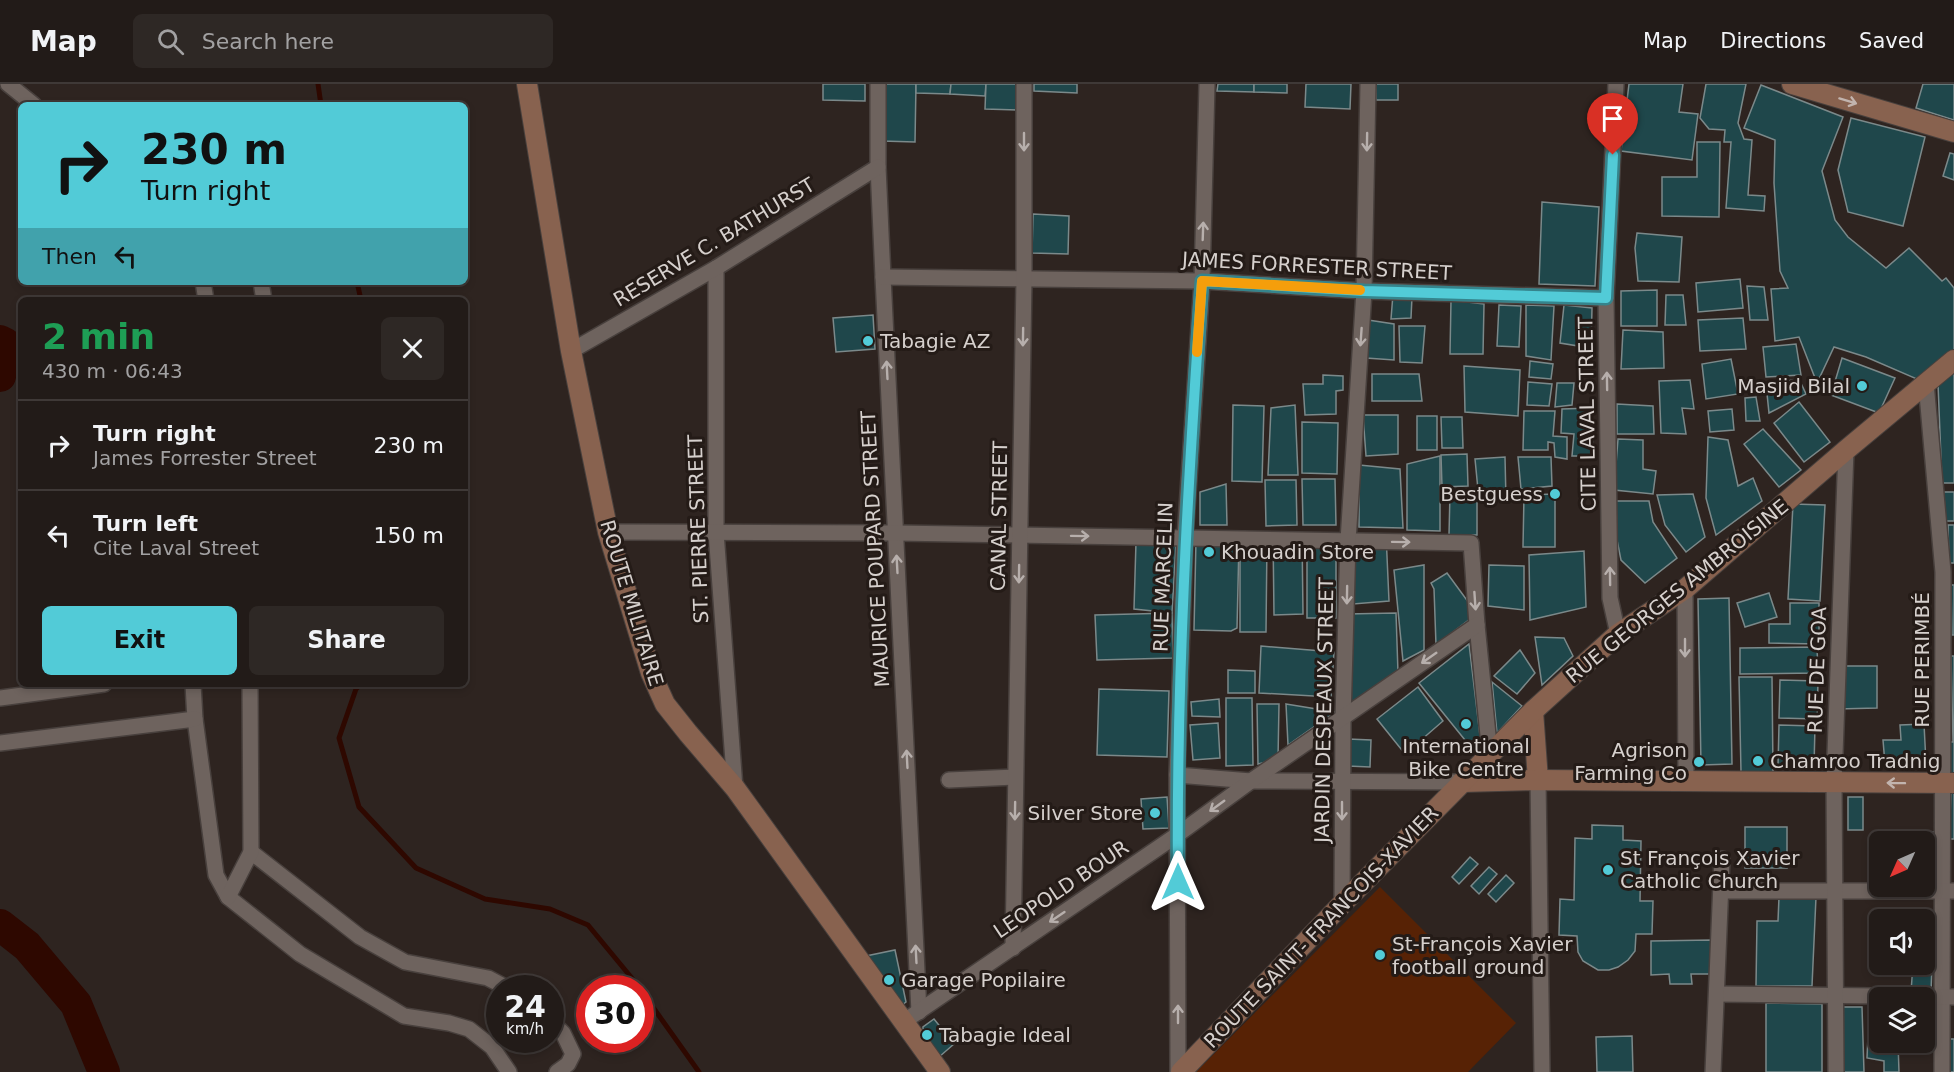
<!DOCTYPE html>
<html lang="en">
<head>
<meta charset="utf-8">
<style>
  :root { --surface:#221b18; --page:#2e2825; --text:#f1f3f6; --muted:#a2a1a2; --line:#3f3937; --accent:#52cbd7 }
  body { margin:0; font-family:"DejaVu Sans",sans-serif; background:var(--page); color:var(--text); height:100vh; display:flex; flex-direction:column; font-size:22px; white-space:nowrap }
  * { box-sizing:border-box; margin:0 }
  p { font-size:20px; color:var(--muted) }
  .icon { flex:none; width:33px; height:33px; fill:none; stroke:currentColor; stroke-width:2; stroke-linecap:round; stroke-linejoin:round }
  .map { position:relative; flex:1; overflow:hidden }
  .panel { position:absolute; left:18px; top:213px; width:450px; height:390px; display:flex; flex-direction:column; background:var(--surface); border-radius:9px; box-shadow:0 3px 9px #0003,0 0 0 2px var(--line) }
  .panel>* { flex:none }
  .banner { position:absolute; left:18px; top:18px; width:450px; height:183px; border-radius:9px; box-shadow:0 3px 9px #0003,0 0 0 2px var(--line); background:#52cbd7; color:#111; overflow:hidden }
  .needle { width:39px; rotate:225deg }
  .controls { position:absolute; left:1869px; top:747px; display:grid; gap:12px }
  .controls a { display:grid; place-items:center; width:66px; height:66px; border-radius:9px; background:var(--surface); box-shadow:0 3px 9px #0003,0 0 0 2px var(--line); font-size:30px }
  .speed { position:absolute; left:486px; top:891px; display:flex; gap:12px; font-size:30px; font-weight:700; text-align:center }
  .speed>* { display:grid; place-content:center; width:78px; height:78px; border-radius:50%; background:var(--surface); box-shadow:0 3px 9px #0003,0 0 0 2px var(--line); line-height:1 }
  .speed small { font-size:15px; font-weight:400 }
  .speed .limit { border:9px solid #d22; background:#fff; color:#111 }
  .pin { position:absolute; display:grid; place-items:center; width:51px; height:51px; color:#fff; margin:-62px -26px; border-radius:50% 50% 50% 0; rotate:-45deg; box-shadow:0 0 6px #0007 }
  .pin .icon { rotate:45deg }
  .me { position:absolute; width:66px; margin:-33px; rotate:0deg; stroke-linejoin:round; filter:drop-shadow(0 0 4px #0008) }
  .turn { display:flex; align-items:center; gap:21px; height:126px; padding:0 24px; font-size:27px }
  .turn .icon { width:78px; height:78px; stroke-width:2.5 }
  .turn b { display:block; font-size:42px; line-height:51px }
  .then { display:flex; align-items:center; height:57px; padding:0 24px; background:#0003; gap:12px; font-size:22px }
  .round { display:grid; place-items:center; flex:none; width:63px; height:63px; border-radius:9px; background:var(--page) }
  .summary { display:flex; align-items:center; justify-content:space-between; height:102px; padding:0 24px }
  h1 { font-size:36px; font-weight:800; line-height:45px; color:#1e9e55 }
  .action { display:flex; gap:12px; margin-top:auto; padding:12px 24px }
  .action a { flex:1; height:69px; border-radius:9px; background:var(--accent); color:#111; font-size:24px; font-weight:800; line-height:69px; text-align:center }
  .action a+a { background:var(--page); color:var(--text) }
  ul { padding:0; list-style:none }
  li { display:flex; align-items:center; gap:18px; height:90px; padding:0 24px; border-top:2px solid var(--line) }
  li div { flex:1 }
  li b { display:block; font-size:22px }
  li em { font-style:normal }
  header { display:flex; align-items:center; gap:36px; box-sizing:border-box; height:84px; padding:0 30px; background:var(--surface); border-bottom:2px solid var(--line) }
  header strong { font-size:28px }
  nav { display:flex; gap:33px; margin-inline-start:auto; font-size:21px }
  .search { width:420px; height:54px; background:var(--page); display:flex; align-items:center; gap:15px; box-sizing:border-box; padding:0 21px; border-radius:9px; color:var(--muted); font-size:22px }
  .map>svg:first-child { display:block }
</style>
</head>
<body>
<header>
<strong>Map</strong>
<div class="search"><svg class="icon" aria-label="search" viewBox="0 0 24 24"><circle cx="10" cy="10" r="6"/><path d="M15 15l6 6"/></svg>Search here</div>
<nav><a>Map</a><a>Directions</a><a>Saved</a></nav>
</header>
<div class="map">
<svg width="1954" height="988" viewBox="0 0 1954 988">
  <rect width="100%" height="100%" fill="#2e2420"/>
  <polygon fill="#572205" points="1380,803 1516,939 1468,988 1196,988"/>
  <g fill="none" stroke-linecap="round" stroke-linejoin="round">
    <g stroke="#2e0800" stroke-width="5">
      <polyline points="318,0 321,21"/>
      <polyline points="357,198 361,216"/>
      <polyline points="361,600 356,605 339,654 359,723 416,784 485,815 550,825 588,841 640,904"/>
      <polyline points="640,905 699,988"/>
    </g>
    <g stroke="#2e0800" stroke-width="32">
      <polyline points="0,257 6,260 0,292"/>
      <polyline points="0,841 27,862 76,920 104,988"/>
    </g>
  </g>
  <g fill="#1f474b" stroke="#7b898a" stroke-width="1.5">
    <polygon points="823,0 865,0 865,17 823,16"/>
    <polygon points="884,0 916,0 915,58 882,57"/>
    <polygon points="916,0 951,0 950,10 916,9"/>
    <polygon points="951,0 986,0 985,12 950,10"/>
    <polygon points="986,0 1022,0 1022,26 985,25"/>
    <polygon points="1034,0 1077,0 1077,9 1034,7"/>
    <polygon points="1218,0 1254,0 1254,8 1217,7"/>
    <polygon points="1254,0 1287,0 1287,9 1254,8"/>
    <polygon points="1306,0 1351,0 1350,25 1305,23"/>
    <rect x="1376" y="0" width="22" height="16"/>
    <polygon points="1629,0 1683,0 1679,28 1698,30 1692,76 1621,67"/>
    <polygon points="1706,0 1746,0 1738,39 1744,55 1752,56 1748,111 1765,112 1764,127 1726,124 1731,58 1724,58 1725,46 1709,45 1700,34"/>
    <polygon points="1923,0 1954,0 1954,36 1916,24"/>
    <polygon points="1761,1 1843,33 1822,87 1835,136 1848,153 1886,184 1909,164 1942,197 1946,194 1954,204 1954,267 1919,296 1866,273 1834,263 1817,299 1799,253 1775,257 1771,205 1788,204 1780,187 1774,99 1775,56 1744,44"/>
    <polygon points="1851,34 1925,53 1903,142 1848,128 1838,86"/>
    <polygon points="1697,58 1720,58 1719,133 1662,132 1662,93 1697,93"/>
    <polygon points="1950,69 1954,70 1954,96 1943,92"/>
    <polygon points="1542,118 1599,123 1595,202 1539,200"/>
    <polygon points="1033,130 1069,132 1068,170 1032,169"/>
    <polygon points="1637,149 1682,153 1679,198 1638,197 1635,164"/>
    <polygon points="1740,195 1743,224 1698,228 1696,199"/>
    <polygon points="1747,202 1764,203 1768,236 1750,236"/>
    <polygon points="1657,206 1657,242 1621,242 1621,207"/>
    <polygon points="1393,210 1412,213 1411,234 1391,235"/>
    <polygon points="1666,211 1683,211 1686,241 1665,241"/>
    <polygon points="1451,216 1484,220 1483,270 1450,270"/>
    <polygon points="1499,221 1521,222 1519,263 1497,262"/>
    <polygon points="1526,221 1554,222 1551,276 1526,272"/>
    <polygon points="1564,221 1592,224 1591,264 1560,259"/>
    <polygon points="873,231 875,265 836,268 833,234"/>
    <polygon points="1743,234 1746,265 1700,267 1698,236"/>
    <polygon points="1368,236 1394,240 1394,276 1366,274"/>
    <polygon points="1399,242 1425,242 1422,279 1400,278"/>
    <polygon points="1623,246 1663,248 1664,284 1621,285"/>
    <polygon points="1796,260 1801,291 1766,293 1763,263"/>
    <polygon points="1842,274 1895,294 1879,329 1831,311"/>
    <polygon points="1731,275 1738,310 1706,315 1702,280"/>
    <polygon points="1530,277 1553,280 1551,295 1529,293"/>
    <polygon points="1464,282 1520,286 1518,332 1465,328"/>
    <polygon points="1954,288 1954,399 1942,399 1938,300"/>
    <polygon points="1372,290 1419,290 1422,317 1372,317"/>
    <polygon points="1323,291 1343,292 1343,306 1336,307 1336,330 1305,331 1303,300 1323,300"/>
    <polygon points="1799,295 1806,310 1769,329 1766,300"/>
    <polygon points="1690,296 1694,325 1682,324 1686,350 1661,349 1659,297"/>
    <polygon points="1528,298 1552,300 1549,322 1527,321"/>
    <polygon points="1557,299 1574,299 1572,321 1555,323"/>
    <polygon points="1756,313 1760,337 1746,337 1745,314"/>
    <polygon points="1799,318 1830,358 1804,378 1774,339"/>
    <polygon points="1617,320 1653,322 1654,350 1617,350"/>
    <polygon points="1233,321 1264,322 1262,398 1232,397"/>
    <polygon points="1295,321 1298,391 1268,391 1271,324"/>
    <polygon points="1592,324 1593,372 1572,372 1574,350 1561,349 1562,325"/>
    <polygon points="1732,325 1734,346 1710,348 1708,327"/>
    <polygon points="1524,327 1555,327 1553,352 1567,353 1567,375 1555,373 1554,359 1548,358 1548,366 1523,366"/>
    <polygon points="1363,331 1398,331 1398,370 1366,372"/>
    <rect x="1417" y="332" width="20" height="34"/>
    <polygon points="1441,333 1462,333 1463,364 1442,364"/>
    <polygon points="1302,338 1338,339 1337,390 1302,389"/>
    <polygon points="1763,345 1801,386 1779,403 1744,360"/>
    <polygon points="1708,353 1728,356 1738,402 1753,394 1762,417 1716,451 1706,414"/>
    <polygon points="1618,355 1643,356 1643,385 1656,387 1653,410 1614,406"/>
    <polygon points="1467,370 1468,402 1442,403 1441,371"/>
    <polygon points="1440,372 1440,447 1407,446 1407,380"/>
    <polygon points="1505,373 1506,416 1479,416 1475,375"/>
    <polygon points="1518,373 1551,373 1552,402 1521,405"/>
    <polygon points="1359,381 1400,385 1403,444 1359,443"/>
    <polygon points="1302,395 1335,395 1336,441 1303,441"/>
    <polygon points="1265,396 1296,396 1297,441 1266,442"/>
    <polygon points="1226,400 1227,441 1200,441 1200,408"/>
    <polygon points="1944,408 1954,408 1954,437 1945,437"/>
    <polygon points="1450,409 1477,409 1477,451 1449,451"/>
    <polygon points="1555,410 1555,463 1523,463 1524,411"/>
    <polygon points="1693,410 1705,453 1686,468 1665,441 1657,411"/>
    <polygon points="1616,417 1649,417 1653,438 1677,474 1645,499 1621,476 1617,456"/>
    <polygon points="1793,420 1825,421 1820,517 1788,515"/>
    <polygon points="1948,441 1954,441 1954,479 1949,479"/>
    <polygon points="1302,450 1303,530 1274,531 1273,451"/>
    <polygon points="1386,450 1389,517 1353,520 1353,452"/>
    <rect x="1307" y="454" width="29" height="80"/>
    <polygon points="1240,455 1267,456 1266,548 1240,548"/>
    <polygon points="1196,456 1239,458 1237,544 1231,547 1194,546"/>
    <polygon points="1136,458 1176,460 1172,529 1134,525"/>
    <polygon points="1584,467 1586,523 1530,536 1529,471"/>
    <polygon points="1424,481 1424,566 1403,577 1394,486"/>
    <polygon points="1489,481 1524,482 1524,526 1488,522"/>
    <polygon points="1447,489 1469,519 1470,535 1436,561 1434,505 1431,499"/>
    <polygon points="1951,501 1954,501 1954,551 1952,551"/>
    <polygon points="1769,509 1777,533 1745,543 1737,519"/>
    <polygon points="1729,514 1732,680 1701,681 1698,515"/>
    <polygon points="1790,519 1819,519 1819,560 1769,559 1769,540 1790,540"/>
    <polygon points="1172,529 1173,574 1097,576 1095,531"/>
    <polygon points="1396,529 1398,589 1350,620 1347,530"/>
    <polygon points="1535,553 1564,554 1573,572 1542,601"/>
    <polygon points="1469,560 1481,660 1473,666 1419,599"/>
    <polygon points="1261,562 1334,568 1331,613 1259,609"/>
    <polygon points="1817,563 1818,589 1740,590 1740,564"/>
    <polygon points="1520,566 1535,589 1517,610 1494,592"/>
    <polygon points="1951,572 1954,572 1954,690 1946,690 1947,658 1953,658"/>
    <polygon points="1836,582 1877,582 1877,624 1837,625"/>
    <polygon points="1228,586 1255,587 1255,609 1228,609"/>
    <polygon points="1739,593 1772,593 1773,688 1741,688"/>
    <polygon points="1780,596 1818,597 1817,635 1779,634"/>
    <polygon points="1492,598 1522,622 1497,649"/>
    <polygon points="1418,603 1443,637 1405,670 1377,635"/>
    <polygon points="1099,605 1169,607 1167,673 1097,671"/>
    <polygon points="1226,614 1252,614 1253,681 1226,682"/>
    <polygon points="1219,615 1220,633 1192,632 1191,618"/>
    <polygon points="1257,620 1279,620 1278,675 1258,680"/>
    <polygon points="1286,620 1335,628 1288,661"/>
    <polygon points="1218,639 1220,674 1193,676 1190,641"/>
    <polygon points="1924,640 1926,679 1885,680 1883,656 1901,656 1900,641"/>
    <polygon points="1779,641 1815,642 1814,683 1778,682"/>
    <polygon points="1348,655 1371,656 1370,683 1348,682"/>
    <polygon points="1951,709 1954,709 1954,755 1949,755"/>
    <polygon points="1167,713 1169,744 1143,745 1141,715"/>
    <rect x="1848" y="713" width="15" height="33"/>
    <polygon points="1592,741 1623,742 1623,756 1641,757 1640,817 1653,817 1652,850 1636,850 1635,867 1628,876 1618,883 1609,886 1598,886 1583,877 1578,868 1577,852 1559,851 1560,815 1574,816 1575,754 1592,755"/>
    <rect x="1745" y="743" width="42" height="41"/>
    <polygon points="1933,748 1935,803 1924,802 1924,758 1898,758 1898,749"/>
    <polygon points="1470,773 1478,780 1459,800 1452,793"/>
    <polygon points="1489,783 1497,790 1479,810 1471,802"/>
    <polygon points="1506,791 1514,799 1496,818 1488,810"/>
    <polygon points="1779,813 1816,813 1812,902 1756,902 1757,837 1778,837"/>
    <polygon points="1712,856 1713,890 1691,890 1692,900 1670,900 1669,890 1651,891 1651,857"/>
    <polygon points="895,866 906,918 898,924 861,873"/>
    <polygon points="1924,879 1932,880 1931,909 1911,908 1913,880"/>
    <polygon points="1766,919 1822,920 1822,988 1766,988"/>
    <polygon points="1841,923 1862,923 1864,988 1843,988"/>
    <polygon points="1924,926 1932,926 1933,961 1899,962 1899,958 1924,958"/>
    <polygon points="934,935 954,960 939,973 923,953 923,943"/>
    <polygon points="1632,952 1633,988 1597,988 1596,953"/>
    <polygon points="1868,952 1880,952 1880,958 1898,958 1899,988 1884,988 1884,977 1867,974"/>
    <polygon points="1950,955 1954,955 1954,988 1949,988"/>
  </g>
  <g fill="none" stroke-linecap="round" stroke-linejoin="round">
    <g stroke="#48403d" stroke-width="18">
      <g id="street">
        <polyline points="8,0 34,21"/>
        <polyline points="878,0 878,83 883,193 919,928"/>
        <polyline points="1616,0 1606,214 1610,514 1618,550"/>
        <polyline points="716,184 716,448 735,704"/>
        <polyline points="883,193 1202,197 1364,207 1606,214"/>
        <polyline points="203,198 206,216"/>
        <polyline points="261,198 264,216"/>
        <polyline points="571,267 716,184 878,83"/>
        <polyline points="1926,299 1943,488 1942,988"/>
        <polyline points="608,448 896,449 1471,459 1477,541 1490,671"/>
        <polyline points="1685,505 1686,698"/>
        <polyline points="193,600 195,635 216,791 228,813 300,870 404,932 449,939 469,945 492,963 509,988"/>
        <polyline points="0,614 104,600"/>
        <polyline points="0,659 195,635"/>
        <polyline points="1177,691 1251,697 1462,698"/>
        <polyline points="949,696 1015,693"/>
        <polyline points="1538,696 1542,988"/>
        <polyline points="251,768 360,853 405,878 488,894 507,904"/>
        <polyline points="1721,807 1954,807"/>
        <polyline points="228,813 251,768 250,600"/>
        <polyline points="1342,820 1343,634 1348,457 1364,207 1368,0"/>
        <polyline points="1013,864 1024,195 1024,0"/>
        <polyline points="1717,910 1954,913"/>
        <polyline points="912,932 1177,751 1251,697 1477,541"/>
        <polyline points="550,936 563,949 573,970 568,980 557,988"/>
        <polyline points="1178,988 1177,691 1185,454 1202,197 1207,0"/>
        <polyline points="1713,988 1722,775"/>
        <polyline points="1836,988 1834,698 1846,366"/>
      </g>
    </g>
    <g stroke="#48403d" stroke-width="22">
      <g id="secondary">
        <polyline points="527,0 571,267 608,448 651,589 665,620 688,649 735,704 940,988"/>
        <polyline points="1792,0 1954,48"/>
        <polyline points="1533,627 1538,696"/>
        <polyline points="1462,698 1538,696 1954,699"/>
        <polyline points="1181,988 1342,820 1533,627 1618,550 1685,505 1846,366 1954,276"/>
      </g>
    </g>
    <use href="#street" stroke="#6e635e" stroke-width="15"/>
    <use href="#secondary" stroke="#88624f" stroke-width="20"/>
  </g>
  <defs><path id="oneway-shaft" d="M-6 0H5M1.5-3L5.5 0L1.5 3" fill="none" stroke-width="1.6" stroke-linecap="round" stroke-linejoin="round" transform="scale(1.5)"/></defs>
  <g stroke="#c2b4ae">
    <use href="#oneway-shaft" transform="translate(1848 17) rotate(17)"/>
    <use href="#oneway-shaft" transform="translate(1896 699) rotate(-179)"/>
  </g>
  <g stroke="#b7afac">
    <use href="#oneway-shaft" transform="translate(1024 58) rotate(90)"/>
    <use href="#oneway-shaft" transform="translate(1367 58) rotate(91)"/>
    <use href="#oneway-shaft" transform="translate(1203 147) rotate(-88)"/>
    <use href="#oneway-shaft" transform="translate(1023 253) rotate(91)"/>
    <use href="#oneway-shaft" transform="translate(1361 253) rotate(94)"/>
    <use href="#oneway-shaft" transform="translate(887 286) rotate(-93)"/>
    <use href="#oneway-shaft" transform="translate(1607 297) rotate(-91)"/>
    <use href="#oneway-shaft" transform="translate(1080 452) rotate(1)"/>
    <use href="#oneway-shaft" transform="translate(1401 458) rotate(1)"/>
    <use href="#oneway-shaft" transform="translate(897 480) rotate(-93)"/>
    <use href="#oneway-shaft" transform="translate(1019 490) rotate(91)"/>
    <use href="#oneway-shaft" transform="translate(1610 492) rotate(-91)"/>
    <use href="#oneway-shaft" transform="translate(1347 511) rotate(91)"/>
    <use href="#oneway-shaft" transform="translate(1475 517) rotate(86)"/>
    <use href="#oneway-shaft" transform="translate(1685 564) rotate(90)"/>
    <use href="#oneway-shaft" transform="translate(1429 574) rotate(145)"/>
    <use href="#oneway-shaft" transform="translate(907 675) rotate(-93)"/>
    <use href="#oneway-shaft" transform="translate(1217 722) rotate(144)"/>
    <use href="#oneway-shaft" transform="translate(1015 727) rotate(91)"/>
    <use href="#oneway-shaft" transform="translate(1342 727) rotate(90)"/>
    <use href="#oneway-shaft" transform="translate(1057 833) rotate(146)"/>
    <use href="#oneway-shaft" transform="translate(916 870) rotate(-93)"/>
    <use href="#oneway-shaft" transform="translate(1178 930) rotate(-90)"/>
  </g>
  <g fill="none" stroke-linecap="round" stroke-linejoin="round">
    <g stroke="#35848c" stroke-width="15">
      <path id="route" d="M1178 798C1176 597 1188 397 1202 197L1364 207 1606 214 1613 71"/>
    </g>
    <use href="#route" stroke="#52cbd7" stroke-width="10"/>
    <polyline stroke="#f59e0b" stroke-width="10" points="1197,268 1202,197 1360,206"/>
  </g>
  <g fill="#52cbd7" stroke="#241b17" stroke-width="2">
    <circle cx="868" cy="257" r="6"/>
    <circle cx="1862" cy="302" r="6"/>
    <circle cx="1555" cy="410" r="6"/>
    <circle cx="1209" cy="468" r="6"/>
    <circle cx="1466" cy="640" r="6"/>
    <circle cx="1758" cy="677" r="6"/>
    <circle cx="1699" cy="678" r="6"/>
    <circle cx="1155" cy="729" r="6"/>
    <circle cx="1608" cy="786" r="6"/>
    <circle cx="1380" cy="871" r="6"/>
    <circle cx="889" cy="896" r="6"/>
    <circle cx="927" cy="951" r="6"/>
  </g>
  <g text-anchor="middle" stroke-width="6" stroke-linejoin="round" paint-order="stroke">
    <g font-size="20" fill="#d6d0cd" stroke="#241b17">
      <text transform="translate(714 158) rotate(-31)" y="7">RESERVE C. BATHURST</text>
      <text transform="translate(1317 182) rotate(3)" y="7">JAMES FORRESTER STREET</text>
      <text transform="translate(1587 330) rotate(-91)" y="7">CITE LAVAL STREET</text>
      <text transform="translate(999 432) rotate(-89)" y="7">CANAL STREET</text>
      <text transform="translate(698 445) rotate(-92)" y="7">ST. PIERRE STREET</text>
      <text transform="translate(875 465) rotate(-93)" y="7">MAURICE POUPARD STREET</text>
      <text transform="translate(1163 493) rotate(-88)" y="7">RUE MARCELIN</text>
      <text transform="translate(1677 507) rotate(-39)" y="7">RUE GEORGES AMBROISINE</text>
      <text transform="translate(632 519) rotate(73)" y="7">ROUTE MILITAIRE</text>
      <text transform="translate(1922 576) rotate(-90)" y="7">RUE PERIMBÉ</text>
      <text transform="translate(1817 586) rotate(-88)" y="7">RUE DE GOA</text>
      <text transform="translate(1324 626) rotate(-89)" y="7">JARDIN DESPEAUX STREET</text>
      <text transform="translate(1061 805) rotate(-34)" y="7">LEOPOLD BOUR</text>
      <text transform="translate(1321 843) rotate(-46)" y="7">ROUTE SAINT- FRANCOIS-XAVIER</text>
    </g>
    <g font-size="20" fill="#d6d0cd" stroke="#241b17" text-anchor="start">
      <text x="880" y="264">Tabagie AZ</text>
      <text x="1850" y="309" text-anchor="end">Masjid Bilal</text>
      <text x="1543" y="417" text-anchor="end">Bestguess</text>
      <text x="1221" y="475">Khouadin Store</text>
      <text x="1466" y="669" text-anchor="middle">International<tspan x="1466" dy="23">Bike Centre</tspan></text>
      <text x="1687" y="673" text-anchor="end">Agrison<tspan x="1687" dy="23">Farming Co</tspan></text>
      <text x="1770" y="684">Chamroo Tradnig</text>
      <text x="1143" y="736" text-anchor="end">Silver Store</text>
      <text x="1620" y="781">St François Xavier<tspan x="1620" dy="23">Catholic Church</tspan></text>
      <text x="1392" y="867">St-François Xavier<tspan x="1392" dy="23">football ground</tspan></text>
      <text x="901" y="903">Garage Popilaire</text>
      <text x="939" y="958">Tabagie Ideal</text>
    </g>
  </g>
</svg>
<div class="controls">
<a><svg class="needle" viewBox="-14 -14 28 28"><path d="M0-13l5 13h-10z" fill="#e53935"/><path d="M0 13l5-13h-10z" fill="#a2a1a2"/></svg></a>
<a><svg class="icon" aria-label="sound" viewBox="0 0 24 24"><path d="M4 9h4l5-4v14l-5-4H4zM17 9q2 3 0 6"/></svg></a>
<a><svg class="icon" aria-label="layers" viewBox="0 0 24 24"><path d="M12 4l9 5-9 5-9-5zM3 14l9 5 9-5"/></svg></a>
</div>
<div class="speed"><div>24<small>km/h</small></div><div class="limit">30</div></div>
<div class="pin" style="left:1613px;top:71px;background:#d93025"><svg class="icon" aria-label="arrive" viewBox="0 0 24 24"><path d="M6 21V4h12l-3 4 3 4H6"/></svg></div>
<svg class="me" style="left:1178px;top:798px" viewBox="-20 -20 40 40"><path d="M0-17L14 15 0 8-14 15z" fill="#52cbd7" stroke="#fff" stroke-width="4"/></svg>
<div class="banner">
<div class="turn"><svg class="icon" aria-label="right" viewBox="0 0 24 24"><path d="M7 20v-9h11M14 6l5 5-5 5"/></svg><div><b>230 m</b>Turn right</div></div>
<div class="then">Then<svg class="icon" aria-label="left" viewBox="0 0 24 24"><path d="M17 20v-9H6M10 6l-5 5 5 5"/></svg></div>
</div>
<section class="panel">
<div class="summary"><div><h1>2 min</h1><p>430 m · 06:43</p></div><a class="round"><svg class="icon" aria-label="close" viewBox="0 0 24 24"><path d="M6 6l12 12M18 6L6 18"/></svg></a></div>
<ul>
<li><svg class="icon" aria-label="right" viewBox="0 0 24 24"><path d="M7 20v-9h11M14 6l5 5-5 5"/></svg><div><b>Turn right</b><p>James Forrester Street</p></div><em>230 m</em></li>
<li><svg class="icon" aria-label="left" viewBox="0 0 24 24"><path d="M17 20v-9H6M10 6l-5 5 5 5"/></svg><div><b>Turn left</b><p>Cite Laval Street</p></div><em>150 m</em></li>
</ul>
<div class="action"><a>Exit</a><a>Share</a></div>
</section>
</div>
</body>
</html>
